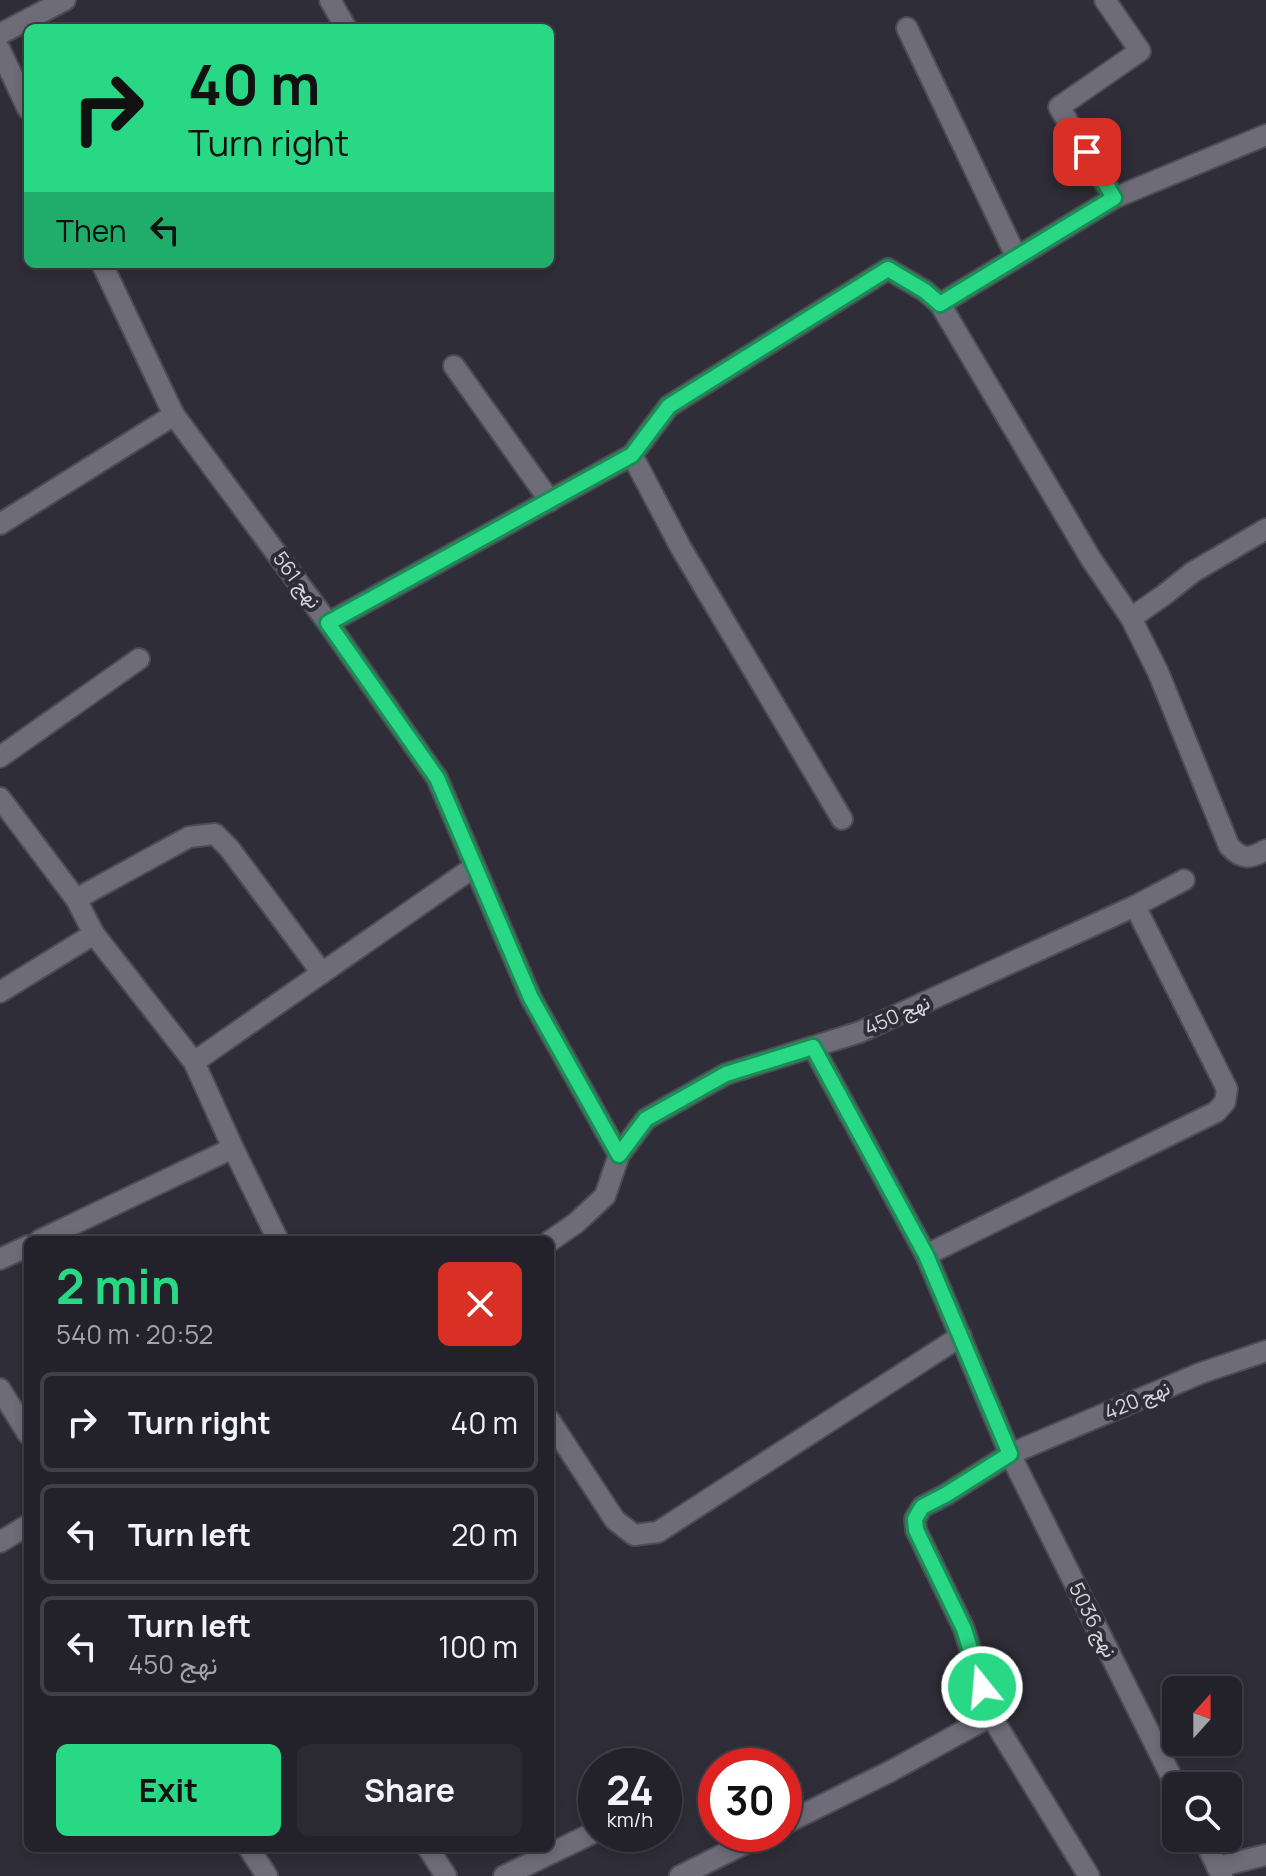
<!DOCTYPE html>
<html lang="en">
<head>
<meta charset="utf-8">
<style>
  :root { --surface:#23222a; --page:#2b2a32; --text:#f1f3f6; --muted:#a3a4a8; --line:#403f47; --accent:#29d885 }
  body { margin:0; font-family:Manrope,Vazirmatn,sans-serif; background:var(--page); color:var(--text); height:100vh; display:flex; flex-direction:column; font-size:30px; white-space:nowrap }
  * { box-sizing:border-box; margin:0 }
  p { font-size:26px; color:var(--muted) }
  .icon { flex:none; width:44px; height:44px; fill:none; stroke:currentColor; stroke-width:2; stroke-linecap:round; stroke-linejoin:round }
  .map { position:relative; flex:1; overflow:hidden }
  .panel { position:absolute; left:24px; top:1236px; width:530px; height:616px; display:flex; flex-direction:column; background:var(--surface); border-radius:12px; box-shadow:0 4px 12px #0003,0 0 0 2px var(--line) }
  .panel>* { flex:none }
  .guide { position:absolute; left:24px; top:24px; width:530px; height:244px; border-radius:12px; box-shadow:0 4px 12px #0003,0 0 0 2px var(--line); background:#29d885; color:#111; overflow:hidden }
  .needle { width:52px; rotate:21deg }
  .fabs { position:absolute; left:1162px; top:1676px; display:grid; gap:16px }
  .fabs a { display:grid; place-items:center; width:80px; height:80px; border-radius:12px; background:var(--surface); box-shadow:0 4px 12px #0003,0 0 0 2px var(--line); font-size:40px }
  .speed { position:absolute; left:578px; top:1748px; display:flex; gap:16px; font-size:40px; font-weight:700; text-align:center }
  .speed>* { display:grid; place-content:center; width:104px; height:104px; border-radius:50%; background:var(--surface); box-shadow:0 4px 12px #0003,0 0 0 2px var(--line); line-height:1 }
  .speed small { font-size:20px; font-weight:400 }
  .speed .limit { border:12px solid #d22; background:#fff; color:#111 }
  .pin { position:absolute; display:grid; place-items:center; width:68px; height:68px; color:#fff; margin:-34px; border-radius:16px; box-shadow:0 4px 12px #0006 }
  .me { position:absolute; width:88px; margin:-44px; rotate:343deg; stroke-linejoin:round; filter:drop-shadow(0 0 6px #0008) }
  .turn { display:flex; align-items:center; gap:28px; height:168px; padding:0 32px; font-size:36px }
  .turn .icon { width:104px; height:104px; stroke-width:2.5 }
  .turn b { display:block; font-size:56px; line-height:68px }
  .then { display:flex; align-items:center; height:76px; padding:0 32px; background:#0003; gap:16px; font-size:30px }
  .round { display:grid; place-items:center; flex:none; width:84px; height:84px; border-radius:12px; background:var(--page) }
  .head { display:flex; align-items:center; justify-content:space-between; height:136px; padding:0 32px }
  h1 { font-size:48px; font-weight:700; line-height:60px; color:var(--accent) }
  .action { display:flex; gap:16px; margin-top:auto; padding:16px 32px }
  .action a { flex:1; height:92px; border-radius:12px; background:var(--accent); color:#111; font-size:32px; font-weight:700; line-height:92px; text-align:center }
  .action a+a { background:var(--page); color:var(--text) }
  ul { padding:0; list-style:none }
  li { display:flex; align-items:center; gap:24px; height:100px; margin:0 16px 12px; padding:0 16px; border:4px solid var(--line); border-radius:12px }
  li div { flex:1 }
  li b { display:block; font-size:30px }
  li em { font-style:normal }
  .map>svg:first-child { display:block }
</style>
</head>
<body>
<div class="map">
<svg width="1266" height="1876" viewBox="0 0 1266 1876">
  <rect width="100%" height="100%" fill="#2f2e38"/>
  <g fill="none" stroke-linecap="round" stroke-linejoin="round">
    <g stroke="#4c4c54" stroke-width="24">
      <g id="minor">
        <polyline points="330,0 346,28"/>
        <polyline points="1105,0 1140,51 1059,107 1114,198"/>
        <polyline points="907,28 1016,256"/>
        <polyline points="0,34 65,0"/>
        <polyline points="0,50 28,109"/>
        <polyline points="102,264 174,415 328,623 437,778 531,998 619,1155"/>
        <polyline points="940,304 1114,198 1266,135"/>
        <polyline points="454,366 550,501"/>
        <polyline points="632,455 681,548 842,819"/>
        <polyline points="0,524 174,415"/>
        <path d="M1266 529 1193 572 1164 595 1131 618 1158 672 1229 846C1242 860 1250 859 1266 850"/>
        <polyline points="328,623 632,455 669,406 888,269 925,291 940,304 1091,559 1131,618"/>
        <polyline points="0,757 139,659"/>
        <polyline points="0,798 76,899 94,934 194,1062 233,1148 278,1240"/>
        <polyline points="76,899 189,837 215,834 229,848 322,973"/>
        <polyline points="0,992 94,934"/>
        <polyline points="813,1047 926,1255 1010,1454 1176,1786"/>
        <polyline points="194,1062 474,867"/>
        <polyline points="40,1240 233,1148"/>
        <polyline points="550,1241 576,1223 605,1196 619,1155 646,1119 726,1074 860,1032 1135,906 1184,880"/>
        <polyline points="926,1255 1216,1112 1225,1102 1227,1089 1135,906"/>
        <polyline points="0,1259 28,1246"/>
        <polyline points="0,1389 28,1434"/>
        <polyline points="550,1421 615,1520 634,1535 658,1532 961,1336"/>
        <polyline points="0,1542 28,1525"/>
        <polyline points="784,1824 891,1771 991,1716"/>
        <polyline points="1203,1838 1222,1876"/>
        <polyline points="249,1848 267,1876"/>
        <polyline points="428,1848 446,1876"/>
        <polyline points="1217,1867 1266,1855"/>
        <polyline points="504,1876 593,1833"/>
        <polyline points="680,1876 764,1834"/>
        <polyline points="1089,1876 991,1716 964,1629 916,1530 915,1519 922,1507 947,1494 1010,1454 1201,1373 1266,1351"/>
      </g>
    </g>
    <use href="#minor" stroke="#6d6c78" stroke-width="20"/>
  </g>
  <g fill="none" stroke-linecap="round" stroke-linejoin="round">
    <g stroke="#1b8c56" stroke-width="20">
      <polyline id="route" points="982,1687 964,1629 916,1530 915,1519 922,1507 947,1494 1010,1454 926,1255 813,1047 726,1074 646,1119 619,1155 531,998 437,778 328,623 632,455 669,406 888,269 925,291 940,304 1114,198 1087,152"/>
    </g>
    <use href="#route" stroke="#29d885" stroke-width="14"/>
  </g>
  <g text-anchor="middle" stroke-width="8" stroke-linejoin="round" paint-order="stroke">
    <g font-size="20" fill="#d6d6dc" stroke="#2f2e38">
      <text transform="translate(297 580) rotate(53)" y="7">نهج 561</text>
      <text transform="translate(897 1015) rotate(-24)" y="7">نهج 450</text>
      <text transform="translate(1137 1400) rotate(-23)" y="7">نهج 420</text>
      <text transform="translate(1093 1620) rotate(63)" y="7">نهج 5036</text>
    </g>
  </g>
</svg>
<div class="fabs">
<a><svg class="needle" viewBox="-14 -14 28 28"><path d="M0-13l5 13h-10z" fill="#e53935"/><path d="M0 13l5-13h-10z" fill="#a3a4a8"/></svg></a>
<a><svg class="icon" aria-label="search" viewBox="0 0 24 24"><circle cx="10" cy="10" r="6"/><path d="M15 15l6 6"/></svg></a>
</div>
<div class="speed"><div>24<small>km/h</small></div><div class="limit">30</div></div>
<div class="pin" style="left:1087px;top:152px;background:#d93025"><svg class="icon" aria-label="arrive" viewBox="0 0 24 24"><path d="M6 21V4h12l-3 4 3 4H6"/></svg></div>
<svg class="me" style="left:982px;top:1687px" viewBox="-20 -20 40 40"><circle r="17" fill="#29d885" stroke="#fff" stroke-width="3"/><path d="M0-11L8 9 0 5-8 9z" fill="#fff"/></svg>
<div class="guide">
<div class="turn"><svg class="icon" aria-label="right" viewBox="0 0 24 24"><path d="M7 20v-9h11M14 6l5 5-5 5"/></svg><div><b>40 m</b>Turn right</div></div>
<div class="then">Then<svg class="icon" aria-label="left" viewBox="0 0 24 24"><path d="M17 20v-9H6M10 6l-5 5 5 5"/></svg></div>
</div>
<section class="panel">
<div class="head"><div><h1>2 min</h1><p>540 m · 20:52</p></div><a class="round" style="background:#d93025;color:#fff"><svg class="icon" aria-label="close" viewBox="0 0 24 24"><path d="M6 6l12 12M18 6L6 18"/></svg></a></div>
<ul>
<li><svg class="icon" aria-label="right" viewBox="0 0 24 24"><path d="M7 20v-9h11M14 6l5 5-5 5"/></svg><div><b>Turn right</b></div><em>40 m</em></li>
<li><svg class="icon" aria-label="left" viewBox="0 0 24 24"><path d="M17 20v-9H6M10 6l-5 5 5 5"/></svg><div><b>Turn left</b></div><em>20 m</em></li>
<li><svg class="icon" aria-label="left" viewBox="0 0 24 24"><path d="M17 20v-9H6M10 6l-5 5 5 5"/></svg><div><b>Turn left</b><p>نهج 450</p></div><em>100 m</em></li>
</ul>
<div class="action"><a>Exit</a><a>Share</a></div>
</section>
</div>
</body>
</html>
